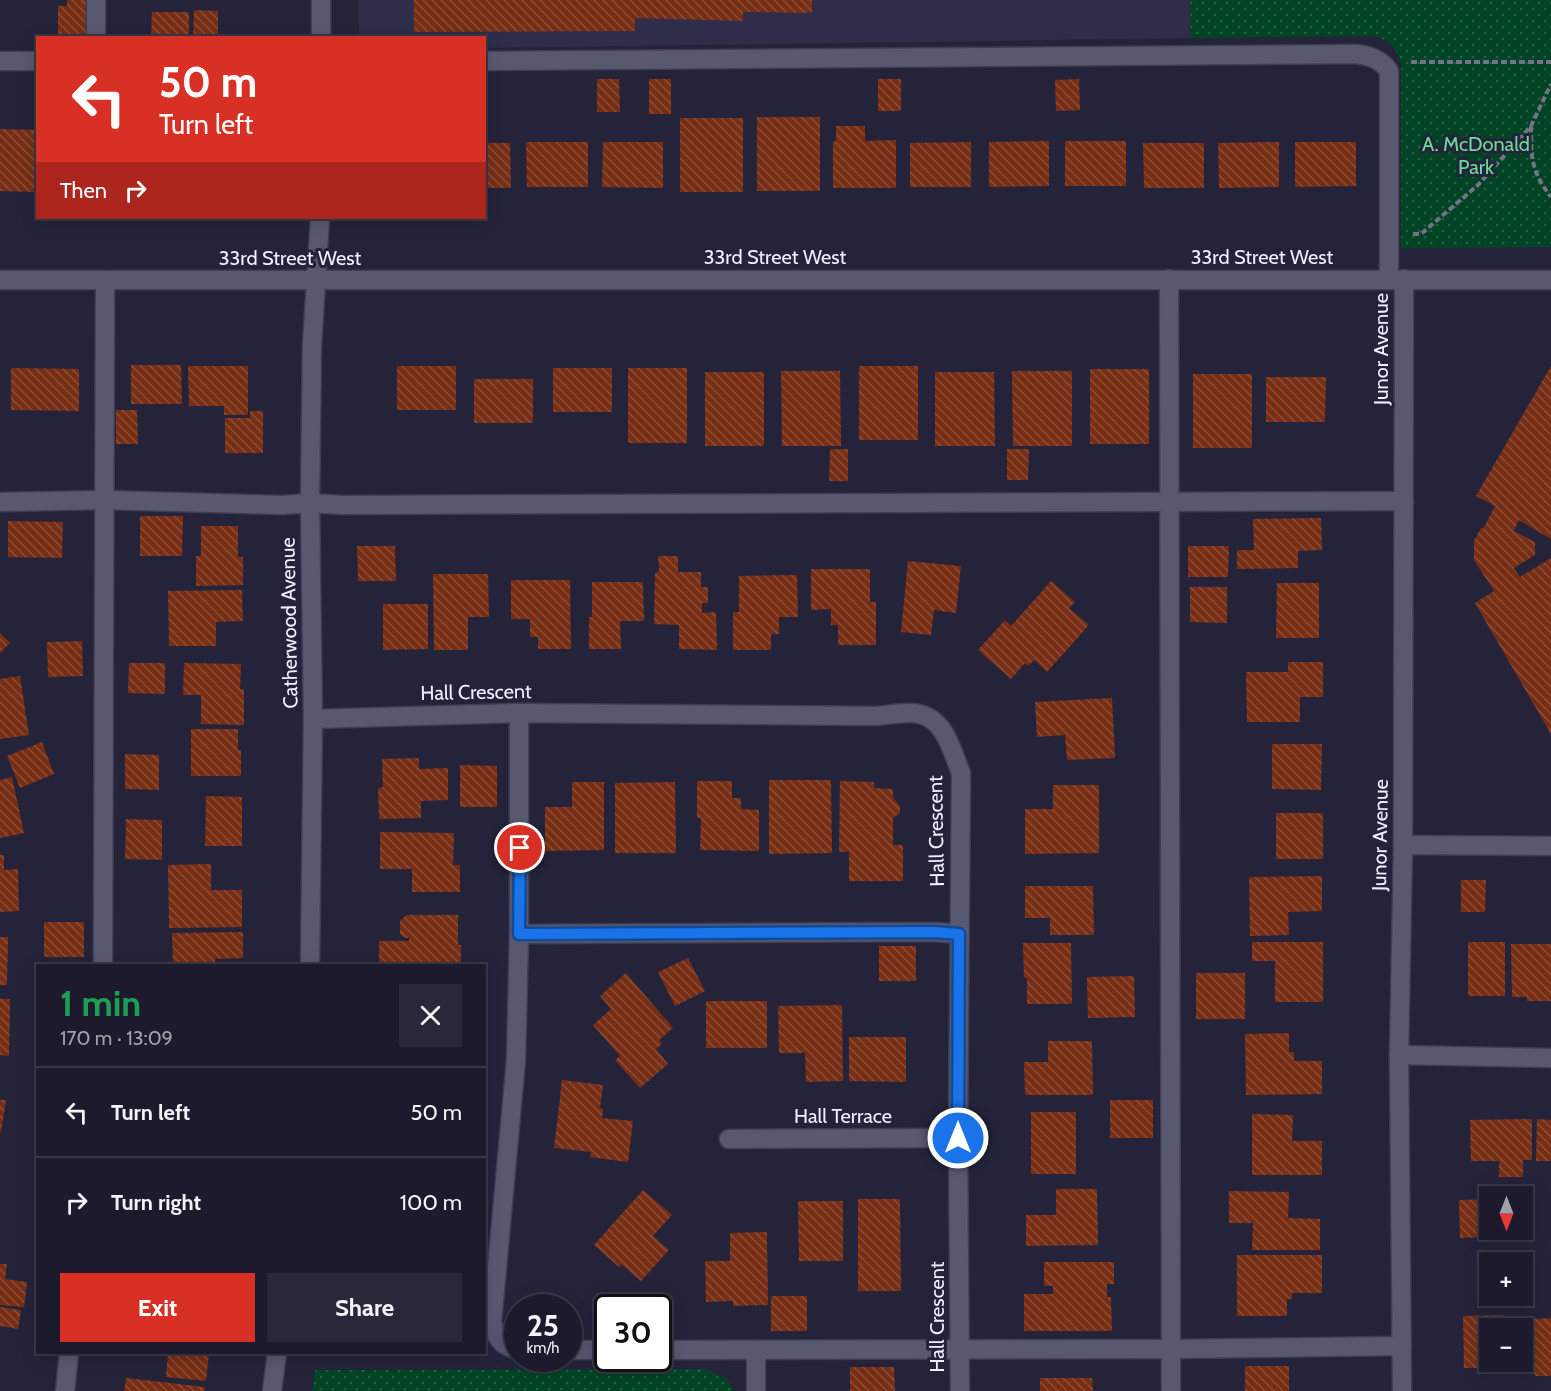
<!DOCTYPE html>
<html lang="en">
<head>
<meta charset="utf-8">
<style>
  :root { --surface:#1c1a2c; --page:#292738; --text:#f1f3f6; --muted:#a0a1a9; --line:#3a3848; --accent:#d93025 }
  body { margin:0; font-family:Cabin,sans-serif; background:var(--page); color:var(--text); height:100vh; display:flex; flex-direction:column; font-size:22px; white-space:nowrap }
  * { box-sizing:border-box; margin:0 }
  p { font-size:20px; color:var(--muted) }
  .icon { flex:none; width:33px; height:33px; fill:none; stroke:currentColor; stroke-width:2; stroke-linecap:round; stroke-linejoin:round }
  .map { position:relative; flex:1; overflow:hidden }
  .sheet { position:absolute; left:36px; top:964px; width:450px; height:390px; display:flex; flex-direction:column; background:var(--surface); border-radius:0px; box-shadow:0 3px 15px #0003,0 0 0 2px var(--line) }
  .sheet>* { flex:none }
  .hud { position:absolute; left:36px; top:36px; width:450px; height:183px; border-radius:0px; box-shadow:0 3px 15px #0003,0 0 0 2px var(--line); background:#d93025; color:#fff; overflow:hidden }
  .needle { width:39px; rotate:180deg }
  .controls { position:absolute; left:1479px; top:1186px; display:grid; gap:12px }
  .controls a { display:grid; place-items:center; width:54px; height:54px; border-radius:0px; background:var(--surface); box-shadow:0 3px 15px #0003,0 0 0 2px var(--line); font-size:30px }
  .speed { position:absolute; left:504px; top:1294px; display:flex; gap:12px; font-size:30px; font-weight:700; text-align:center }
  .speed>* { display:grid; place-content:center; width:78px; height:78px; border-radius:50%; background:var(--surface); box-shadow:0 3px 15px #0003,0 0 0 2px var(--line); line-height:1 }
  .speed small { font-size:15px; font-weight:400 }
  .speed .limit { border:3px solid #111; border-radius:9px; background:#fff; color:#111 }
  .pin { position:absolute; display:grid; place-items:center; width:51px; height:51px; color:#fff; margin:-26px; border:3px solid #fff; border-radius:50%; box-shadow:0 2px 6px #0007 }
  .me { position:absolute; width:66px; margin:-33px; rotate:0deg; stroke-linejoin:round; filter:drop-shadow(0 0 4px #0008) }
  .turn { display:flex; align-items:center; gap:21px; height:126px; padding:0 24px; font-size:27px }
  .turn .icon { width:78px; height:78px; stroke-width:2.5 }
  .turn b { display:block; font-size:42px; line-height:51px }
  .then { display:flex; align-items:center; height:57px; padding:0 24px; background:#0003; gap:12px; font-size:22px }
  .round { display:grid; place-items:center; flex:none; width:63px; height:63px; border-radius:0px; background:var(--page) }
  .summary { display:flex; align-items:center; justify-content:space-between; height:102px; padding:0 24px }
  h1 { font-size:36px; font-weight:700; line-height:45px; color:#1e9e55 }
  .primary-button { display:flex; gap:12px; margin-top:auto; padding:12px 24px }
  .primary-button a { flex:1; height:69px; border-radius:0px; background:var(--accent); color:#fff; font-size:24px; font-weight:700; line-height:69px; text-align:center }
  .primary-button a+a { background:var(--page); color:var(--text) }
  ul { padding:0; list-style:none }
  li { display:flex; align-items:center; gap:18px; height:90px; padding:0 24px; border-top:2px solid var(--line) }
  li div { flex:1 }
  li b { display:block; font-size:22px }
  li em { font-style:normal }
  .map>svg:first-child { display:block }
</style>
</head>
<body>
<div class="map">
<svg width="1551" height="1391" viewBox="0 0 1551 1391">
  <defs>
    <pattern id="grass-dots" width="8" height="8" patternUnits="userSpaceOnUse" patternTransform="scale(1.5)"><rect width="8" height="8" fill="#004425"/><path d="M2 2h.1M6 6h.1" fill="none" stroke="#265f46" stroke-width="1.8" stroke-linecap="round"/></pattern>
    <pattern id="building-back-hatch" width="6" height="6" patternUnits="userSpaceOnUse" patternTransform="scale(1.5)"><rect width="6" height="6" fill="#772e15"/><path d="M-1 5l2 2M0 0l6 6M5-1l2 2" fill="none" stroke="#8b4d38"/></pattern>
  </defs>
  <rect width="100%" height="100%" fill="#25233a"/>
  <polygon fill="#302d4a" points="359,0 1190,0 1191,38 485,48 484,38 359,38"/>
  <g fill="url(#grass-dots)">
    <path d="M1190 0H1551V247L1401 248V64C1396 47 1391 41 1374 36L1191 38Z"/>
    <polygon points="705,1369 727,1379 734,1391 312,1391 315,1370"/>
  </g>
  <g fill="url(#building-back-hatch)">
    <polygon points="67,0 88,0 88,38 58,38 58,6 67,6"/>
    <polygon points="414,0 812,0 812,13 743,12 743,21 635,18 635,31 414,32"/>
    <polygon points="194,10 218,11 218,38 193,38"/>
    <polygon points="152,12 189,12 189,38 151,38"/>
    <polygon points="597,79 619,79 620,112 597,112"/>
    <rect x="649" y="79" width="22" height="35"/>
    <rect x="878" y="79" width="23" height="32"/>
    <polygon points="1079,79 1080,110 1056,111 1055,80"/>
    <rect x="757" y="117" width="63" height="74"/>
    <rect x="680" y="118" width="63" height="74"/>
    <polygon points="836,126 865,126 865,141 896,140 896,188 833,188 833,142 836,141"/>
    <polygon points="0,129 38,130 38,192 0,191"/>
    <polygon points="1049,141 1049,186 989,187 989,142"/>
    <rect x="1065" y="141" width="61" height="45"/>
    <polygon points="526,142 588,142 588,187 527,187"/>
    <polygon points="603,142 663,142 663,188 602,187"/>
    <polygon points="971,142 971,187 910,187 910,143"/>
    <polygon points="1279,142 1279,187 1219,188 1218,143"/>
    <polygon points="1295,142 1356,142 1356,186 1295,187"/>
    <polygon points="484,143 510,143 511,188 484,188"/>
    <polygon points="1143,143 1204,143 1204,188 1144,188"/>
    <polygon points="131,365 181,365 182,404 131,404"/>
    <polygon points="188,366 248,366 248,415 224,415 224,406 189,406"/>
    <rect x="397" y="366" width="59" height="44"/>
    <rect x="859" y="366" width="59" height="74"/>
    <polygon points="1551,366 1551,539 1519,520 1514,531 1535,542 1535,555 1514,568 1520,577 1551,558 1551,734 1475,603 1494,591 1474,560 1474,541 1481,528 1483,529 1495,506 1476,496"/>
    <polygon points="11,368 79,369 79,411 11,410"/>
    <rect x="553" y="368" width="59" height="44"/>
    <rect x="628" y="368" width="59" height="75"/>
    <rect x="1090" y="369" width="59" height="75"/>
    <polygon points="781,371 840,371 841,446 782,446"/>
    <polygon points="1012,371 1072,371 1072,446 1013,446"/>
    <rect x="705" y="372" width="59" height="74"/>
    <polygon points="935,372 994,372 995,446 935,446"/>
    <rect x="1193" y="374" width="59" height="74"/>
    <polygon points="1266,377 1326,377 1325,422 1266,422"/>
    <rect x="474" y="379" width="59" height="44"/>
    <polygon points="116,410 137,410 138,444 116,444"/>
    <polygon points="250,411 263,411 263,453 225,453 225,418 250,418"/>
    <polygon points="830,449 848,449 848,481 829,481"/>
    <polygon points="1007,449 1029,449 1028,480 1007,480"/>
    <polygon points="140,516 183,516 182,556 140,556"/>
    <polygon points="1321,518 1322,550 1298,551 1298,568 1237,569 1237,550 1254,550 1253,519"/>
    <polygon points="8,521 63,522 62,558 8,557"/>
    <polygon points="201,526 238,526 238,557 243,557 243,585 196,586 196,556 201,556"/>
    <polygon points="357,546 395,546 396,581 358,581"/>
    <polygon points="1188,546 1229,546 1228,577 1188,577"/>
    <polygon points="658,556 678,556 678,572 701,572 701,587 708,587 708,603 702,603 702,613 716,612 717,650 679,649 679,625 654,624 655,573 659,571"/>
    <polygon points="908,561 961,566 956,613 934,610 931,635 901,632"/>
    <polygon points="811,569 870,569 870,602 876,602 876,645 838,645 838,625 831,625 831,609 811,610"/>
    <polygon points="433,574 488,574 489,617 468,617 468,650 434,650"/>
    <polygon points="797,575 798,617 779,617 779,634 771,634 771,650 733,650 733,612 739,612 739,576"/>
    <polygon points="511,580 570,580 571,649 538,649 538,637 530,637 530,619 511,619"/>
    <polygon points="1051,581 1075,602 1069,608 1089,625 1047,672 1034,660 1028,666 1025,663 1011,679 978,650 1005,620 1011,626"/>
    <polygon points="592,582 643,582 644,621 620,621 621,649 589,649 589,617 592,617"/>
    <polygon points="1277,583 1319,583 1319,638 1276,638"/>
    <polygon points="1190,587 1227,587 1227,623 1190,622"/>
    <polygon points="242,590 243,621 216,622 216,646 169,646 168,591"/>
    <polygon points="383,604 428,604 428,649 383,650"/>
    <polygon points="0,633 10,643 0,653"/>
    <polygon points="82,641 83,676 48,677 47,642"/>
    <polygon points="1288,662 1323,662 1323,697 1300,697 1300,722 1247,722 1246,672 1288,672"/>
    <polygon points="129,663 165,663 165,694 128,693"/>
    <polygon points="184,663 241,664 240,689 244,689 244,725 201,724 201,695 183,695"/>
    <polygon points="20,676 29,735 0,739 0,679"/>
    <polygon points="1112,698 1115,758 1067,760 1065,735 1037,737 1035,702"/>
    <polygon points="191,729 238,729 238,750 241,750 241,776 191,776"/>
    <polygon points="42,742 54,774 20,788 7,756"/>
    <polygon points="1272,744 1322,744 1321,790 1272,789"/>
    <polygon points="125,754 159,755 159,790 125,789"/>
    <polygon points="419,758 419,769 448,768 448,800 421,801 421,818 379,819 378,788 383,787 382,759"/>
    <polygon points="460,765 497,766 497,807 460,807"/>
    <polygon points="12,777 24,833 0,838 0,780"/>
    <polygon points="769,780 831,780 832,853 769,854"/>
    <polygon points="697,781 732,781 732,798 741,798 741,809 759,810 759,851 700,850 701,818 697,818"/>
    <polygon points="840,781 874,782 874,788 893,789 893,798 900,806 900,813 893,818 893,845 903,845 903,881 849,881 849,852 839,852"/>
    <polygon points="572,782 604,782 604,850 545,851 545,807 572,807"/>
    <polygon points="675,782 676,853 615,853 615,783"/>
    <polygon points="1053,785 1099,785 1099,853 1025,854 1025,809 1053,809"/>
    <polygon points="206,796 242,797 242,846 205,846"/>
    <rect x="1276" y="813" width="47" height="46"/>
    <polygon points="126,819 162,820 162,860 125,859"/>
    <polygon points="380,832 454,833 453,865 460,865 460,892 412,892 412,869 380,869"/>
    <polygon points="0,855 4,855 4,870 18,869 19,911 0,912"/>
    <polygon points="211,864 211,890 242,890 242,927 169,928 168,865"/>
    <polygon points="1322,876 1322,911 1288,912 1289,935 1250,936 1249,877"/>
    <polygon points="1461,880 1486,880 1485,912 1461,912"/>
    <polygon points="1025,886 1093,886 1094,935 1050,935 1050,918 1025,918"/>
    <polygon points="406,915 458,915 458,945 461,945 461,966 379,966 379,941 409,941 409,938 405,938 400,934 400,921"/>
    <rect x="44" y="922" width="40" height="35"/>
    <polygon points="243,932 243,958 215,959 215,966 173,966 172,933"/>
    <polygon points="0,937 8,937 7,985 0,985"/>
    <polygon points="1252,942 1323,942 1323,1002 1275,1002 1275,961 1252,961"/>
    <rect x="1468" y="942" width="37" height="54"/>
    <polygon points="1023,943 1071,943 1072,1004 1027,1004 1027,978 1024,978"/>
    <polygon points="1511,944 1551,944 1551,1001 1527,1001 1527,997 1512,997"/>
    <rect x="879" y="946" width="37" height="35"/>
    <polygon points="688,958 705,991 675,1006 658,972"/>
    <polygon points="626,973 673,1028 659,1040 662,1044 656,1049 668,1064 640,1088 615,1060 620,1056 593,1025 611,1009 600,996"/>
    <rect x="1196" y="973" width="49" height="46"/>
    <polygon points="1134,976 1135,1017 1088,1018 1087,977"/>
    <polygon points="0,999 10,999 9,1056 0,1055"/>
    <rect x="706" y="1001" width="61" height="47"/>
    <polygon points="842,1005 843,1081 806,1082 805,1053 779,1053 778,1006"/>
    <polygon points="1289,1033 1289,1052 1294,1052 1294,1061 1322,1061 1322,1094 1246,1095 1245,1034"/>
    <polygon points="849,1037 906,1037 906,1082 849,1081"/>
    <polygon points="1048,1041 1092,1041 1093,1095 1025,1095 1024,1062 1048,1062"/>
    <polygon points="562,1080 603,1085 600,1108 603,1109 602,1118 633,1121 628,1162 590,1157 591,1152 554,1148"/>
    <polygon points="0,1100 6,1100 1,1132 0,1132"/>
    <rect x="1110" y="1100" width="43" height="38"/>
    <rect x="1031" y="1112" width="45" height="62"/>
    <polygon points="1252,1114 1293,1115 1292,1141 1322,1141 1322,1175 1252,1175"/>
    <polygon points="1532,1119 1532,1160 1523,1160 1523,1177 1499,1177 1499,1161 1471,1161 1470,1120"/>
    <polygon points="1537,1119 1551,1120 1551,1161 1536,1161"/>
    <polygon points="1056,1189 1097,1189 1098,1245 1026,1246 1026,1215 1056,1215"/>
    <polygon points="643,1190 672,1215 653,1236 669,1250 641,1281 621,1264 619,1267 594,1245"/>
    <polygon points="1229,1191 1289,1192 1288,1218 1320,1219 1320,1250 1252,1250 1253,1223 1229,1223"/>
    <polygon points="858,1199 900,1199 901,1291 858,1291"/>
    <polygon points="1490,1199 1490,1230 1495,1230 1496,1237 1460,1238 1459,1200"/>
    <polygon points="798,1201 843,1201 843,1261 799,1261"/>
    <polygon points="767,1232 768,1305 733,1306 733,1301 706,1302 705,1261 730,1261 730,1233"/>
    <polygon points="1237,1255 1322,1255 1322,1293 1292,1293 1292,1299 1287,1299 1287,1316 1237,1316"/>
    <polygon points="1044,1262 1114,1262 1114,1284 1107,1284 1107,1297 1111,1297 1112,1331 1024,1331 1024,1294 1053,1294 1053,1286 1044,1286"/>
    <polygon points="0,1264 7,1264 5,1279 27,1282 24,1307 0,1305"/>
    <rect x="771" y="1296" width="36" height="35"/>
    <polygon points="0,1307 21,1310 18,1329 0,1326"/>
    <polygon points="1504,1315 1504,1329 1490,1329 1490,1362 1504,1362 1504,1368 1464,1368 1463,1316"/>
    <polygon points="1551,1318 1551,1376 1535,1376 1534,1319"/>
    <polygon points="168,1353 209,1353 206,1381 166,1377"/>
    <rect x="1245" y="1366" width="44" height="25"/>
    <polygon points="850,1367 894,1367 895,1391 850,1391"/>
    <polygon points="126,1378 205,1387 204,1391 124,1391"/>
    <polygon points="1040,1378 1092,1378 1093,1391 1040,1391"/>
  </g>
  <g fill="none" stroke-linecap="round" stroke-linejoin="round">
    <g stroke="#403e51" stroke-width="21">
      <g id="service">
        <polyline points="96,38 96,0"/>
        <polyline points="0,61 38,61"/>
        <path d="M484 61 1356 54C1371 56 1380 59 1389 71V279"/>
        <polyline points="1169,279 1171,1391"/>
        <polyline points="0,502 105,500 282,505 310,503 342,505 1404,501"/>
        <polyline points="1403,845 1551,846"/>
        <polyline points="519,934 935,932 959,934"/>
        <polyline points="103,966 105,280"/>
        <path d="M518 1350C501 1346 496 1338 492 1322L516 1060 519 934V713"/>
        <polyline points="568,1350 608,1350"/>
        <polyline points="658,1350 1171,1349 1402,1346"/>
        <polyline points="756,1351 756,1391"/>
        <polyline points="65,1391 69,1353"/>
      </g>
    </g>
    <g stroke="#403e51" stroke-width="21">
      <g id="minor">
        <polyline points="321,0 321,38"/>
        <path d="M313 719 519 713 876 716C888 715 908 711 919 714 945 719 952 751 961 773L958 1138 960 1391"/>
        <polyline points="310,966 313,719 310,503 312,345 320,218"/>
        <polyline points="1399,1055 1551,1058"/>
        <polyline points="729,1139 958,1138"/>
        <polyline points="272,1391 277,1353"/>
      </g>
    </g>
    <g stroke="#403e51" stroke-width="21">
      <polyline id="tertiary" points="1402,1391 1399,1055 1403,845 1404,279"/>
    </g>
    <g stroke="#403e51" stroke-width="21">
      <polyline id="secondary" points="0,280 1551,280"/>
    </g>
    <g stroke="#737286" stroke-width="4" stroke-dasharray="6 3" stroke-linecap="butt">
      <polyline points="1411,62 1551,62"/>
      <path d="M1531 126C1531 158 1531 171 1551 197"/>
      <polyline points="1413,234 1421,234 1478,185 1531,126 1551,84"/>
    </g>
    <use href="#service" stroke="#595871" stroke-width="18"/>
    <use href="#minor" stroke="#595871" stroke-width="18"/>
    <use href="#tertiary" stroke="#595871" stroke-width="18"/>
    <use href="#secondary" stroke="#595871" stroke-width="18"/>
  </g>
  <g fill="none" stroke-linecap="round" stroke-linejoin="round">
    <g stroke="#114b97" stroke-width="15">
      <polyline id="route" points="520,848 519,934 934,932 959,934 958,1138"/>
    </g>
    <use href="#route" stroke="#1a73e8" stroke-width="10"/>
  </g>
  <g text-anchor="middle" stroke-width="6" stroke-linejoin="round" paint-order="stroke">
    <g font-size="20" fill="#6bdb9b" stroke="#25233a">
      <text x="1476" y="151">A. McDonald<tspan x="1476" dy="23">Park</tspan></text>
    </g>
    <g font-size="20" fill="#efeffe" stroke="#25233a">
      <text x="775" y="264">33rd Street West</text>
      <text x="1262" y="264">33rd Street West</text>
      <text x="290" y="265">33rd Street West</text>
      <text transform="translate(1381 349) rotate(-90)" y="7">Junor Avenue</text>
      <text transform="translate(289 623) rotate(-91)" y="7">Catherwood Avenue</text>
      <text transform="translate(476 692) rotate(-1)" y="7">Hall Crescent</text>
      <text transform="translate(936 831) rotate(-91)" y="7">Hall Crescent</text>
      <text transform="translate(1380 835) rotate(-89)" y="7">Junor Avenue</text>
      <text x="843" y="1123">Hall Terrace</text>
      <text transform="translate(937 1317) rotate(-90)" y="7">Hall Crescent</text>
    </g>
  </g>
</svg>
<div class="controls">
<a><svg class="needle" viewBox="-14 -14 28 28"><path d="M0-13l5 13h-10z" fill="#e53935"/><path d="M0 13l5-13h-10z" fill="#a0a1a9"/></svg></a>
<a>+</a>
<a>−</a>
</div>
<div class="speed"><div>25<small>km/h</small></div><div class="limit">30</div></div>
<div class="pin" style="left:520px;top:848px;background:#d93025"><svg class="icon" aria-label="arrive" viewBox="0 0 24 24"><path d="M6 21V4h12l-3 4 3 4H6"/></svg></div>
<svg class="me" style="left:958px;top:1138px" viewBox="-20 -20 40 40"><circle r="17" fill="#1a73e8" stroke="#fff" stroke-width="3"/><path d="M0-11L8 9 0 5-8 9z" fill="#fff"/></svg>
<div class="hud">
<div class="turn"><svg class="icon" aria-label="left" viewBox="0 0 24 24"><path d="M17 20v-9H6M10 6l-5 5 5 5"/></svg><div><b>50 m</b>Turn left</div></div>
<div class="then">Then<svg class="icon" aria-label="right" viewBox="0 0 24 24"><path d="M7 20v-9h11M14 6l5 5-5 5"/></svg></div>
</div>
<section class="sheet">
<div class="summary"><div><h1>1 min</h1><p>170 m · 13:09</p></div><a class="round"><svg class="icon" aria-label="close" viewBox="0 0 24 24"><path d="M6 6l12 12M18 6L6 18"/></svg></a></div>
<ul>
<li><svg class="icon" aria-label="left" viewBox="0 0 24 24"><path d="M17 20v-9H6M10 6l-5 5 5 5"/></svg><div><b>Turn left</b></div><em>50 m</em></li>
<li><svg class="icon" aria-label="right" viewBox="0 0 24 24"><path d="M7 20v-9h11M14 6l5 5-5 5"/></svg><div><b>Turn right</b></div><em>100 m</em></li>
</ul>
<div class="primary-button"><a>Exit</a><a>Share</a></div>
</section>
</div>
</body>
</html>
